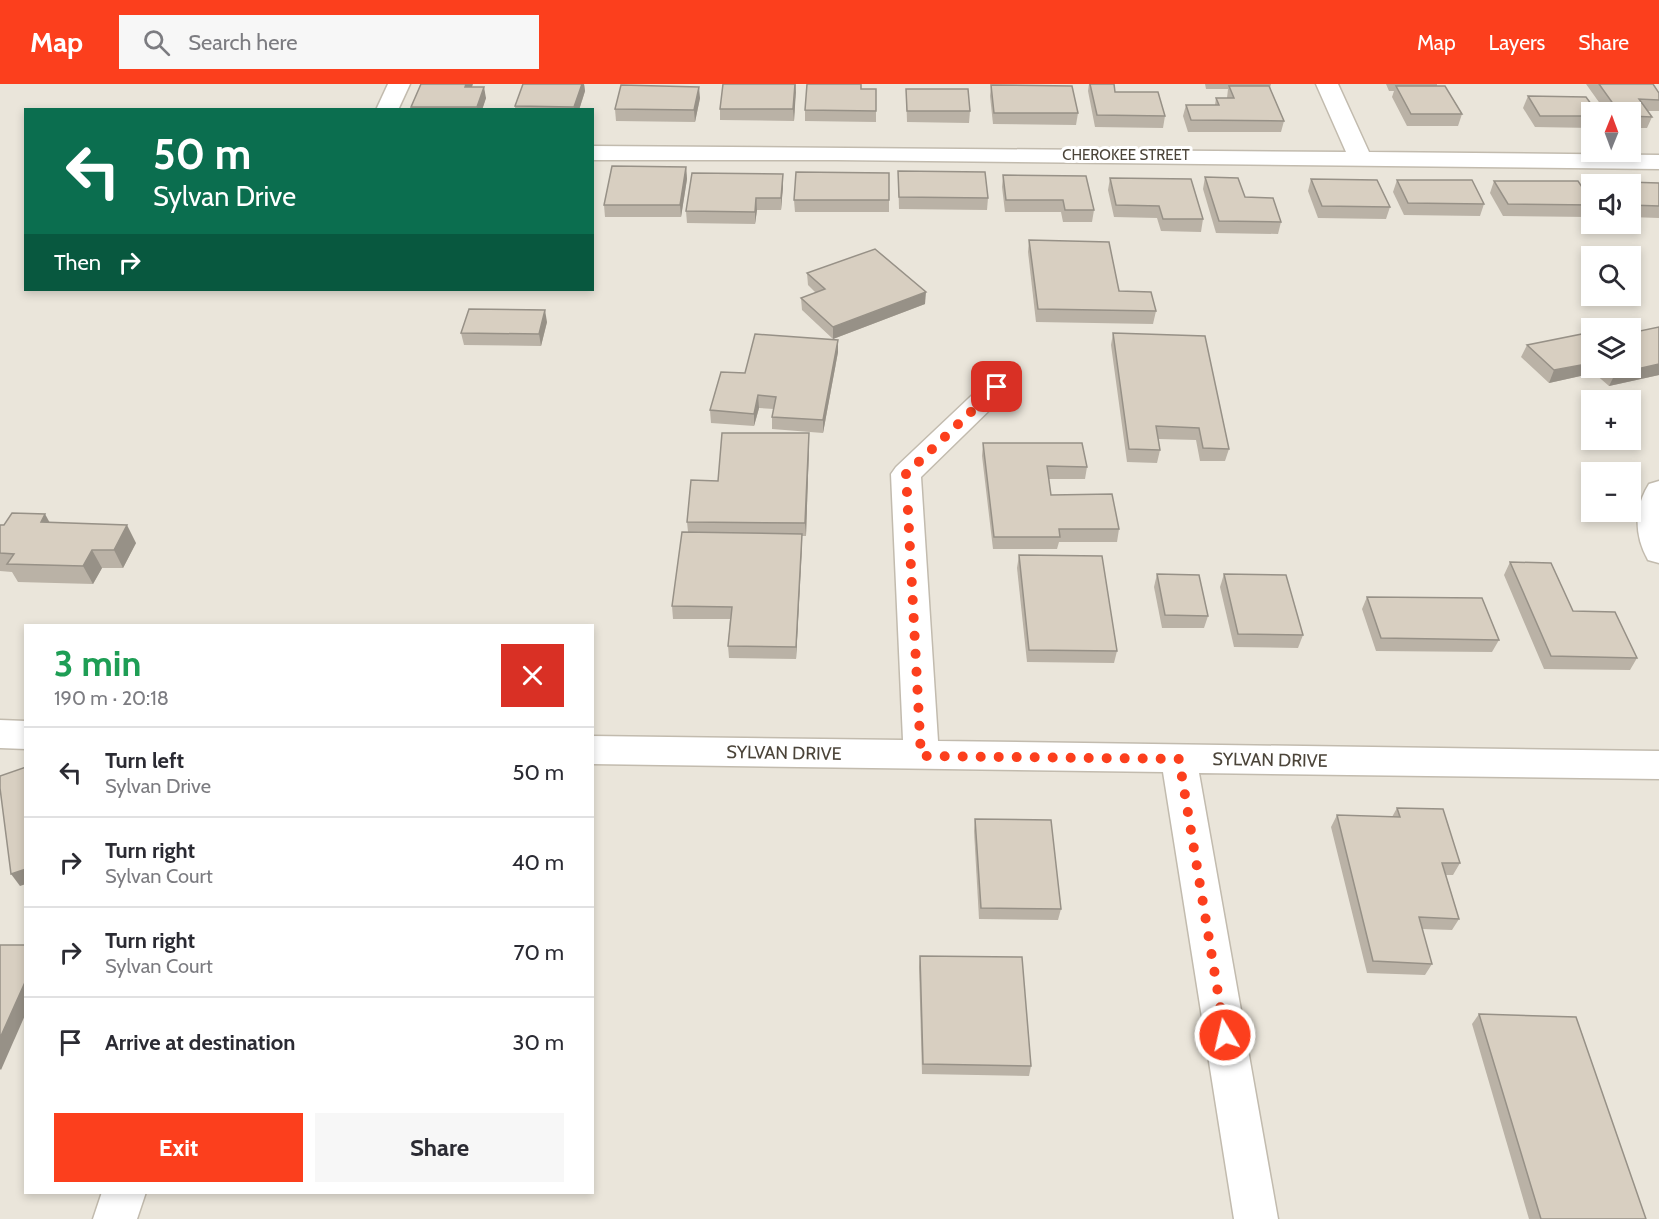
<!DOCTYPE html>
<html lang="en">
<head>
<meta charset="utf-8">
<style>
  :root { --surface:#fff; --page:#f7f7f7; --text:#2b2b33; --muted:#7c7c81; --line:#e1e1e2; --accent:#fc3f1d }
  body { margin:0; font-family:Cabin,sans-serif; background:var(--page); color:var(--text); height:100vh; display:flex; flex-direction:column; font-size:22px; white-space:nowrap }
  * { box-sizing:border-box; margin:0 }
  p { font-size:20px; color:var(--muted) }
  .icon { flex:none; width:33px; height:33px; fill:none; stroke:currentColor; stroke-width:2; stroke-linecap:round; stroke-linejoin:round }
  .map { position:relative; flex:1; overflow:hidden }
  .side { position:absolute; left:24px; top:540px; width:570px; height:570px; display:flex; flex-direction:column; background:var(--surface); border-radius:0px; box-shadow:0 3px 9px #0003 }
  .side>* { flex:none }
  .banner { position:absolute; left:24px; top:24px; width:570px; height:183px; border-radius:0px; box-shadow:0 3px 9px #0003; background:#0b6e4f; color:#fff; overflow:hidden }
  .needle { width:39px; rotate:1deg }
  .controls { position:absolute; left:1581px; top:18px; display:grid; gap:12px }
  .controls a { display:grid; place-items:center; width:60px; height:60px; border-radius:0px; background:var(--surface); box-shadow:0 3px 9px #0003; font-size:30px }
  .pin { position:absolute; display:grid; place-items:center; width:51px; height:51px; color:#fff; margin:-26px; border-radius:12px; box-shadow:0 3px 9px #0006 }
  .me { position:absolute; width:66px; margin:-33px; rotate:351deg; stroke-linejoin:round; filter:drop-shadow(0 0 4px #0008) }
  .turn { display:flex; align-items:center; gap:21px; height:126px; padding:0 30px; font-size:27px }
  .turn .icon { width:78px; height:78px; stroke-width:2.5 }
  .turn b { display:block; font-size:42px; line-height:51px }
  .then { display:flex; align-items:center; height:57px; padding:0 30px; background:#0003; gap:12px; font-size:22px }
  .round { display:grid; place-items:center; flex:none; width:63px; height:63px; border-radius:0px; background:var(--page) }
  .headline { display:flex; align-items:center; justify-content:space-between; height:102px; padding:0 30px }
  h1 { font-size:36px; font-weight:800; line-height:45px; color:#1e9e55 }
  .cta { display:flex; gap:12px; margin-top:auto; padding:12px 30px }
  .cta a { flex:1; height:69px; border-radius:0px; background:var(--accent); color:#fff; font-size:24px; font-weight:800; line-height:69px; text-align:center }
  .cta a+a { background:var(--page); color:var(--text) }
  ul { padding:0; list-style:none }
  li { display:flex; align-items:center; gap:18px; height:90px; padding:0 30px; border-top:2px solid var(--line) }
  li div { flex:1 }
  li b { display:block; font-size:22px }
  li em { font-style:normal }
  header { display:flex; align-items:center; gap:36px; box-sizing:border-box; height:84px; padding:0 30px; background:var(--accent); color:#fff }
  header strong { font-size:28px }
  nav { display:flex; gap:33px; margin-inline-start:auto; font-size:21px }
  .search { width:420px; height:54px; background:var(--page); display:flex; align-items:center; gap:15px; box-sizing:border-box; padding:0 21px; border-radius:0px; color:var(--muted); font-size:22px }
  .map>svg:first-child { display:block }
</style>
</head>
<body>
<header>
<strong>Map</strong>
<div class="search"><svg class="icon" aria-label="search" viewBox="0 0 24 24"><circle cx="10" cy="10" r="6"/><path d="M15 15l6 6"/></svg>Search here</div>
<nav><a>Map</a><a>Layers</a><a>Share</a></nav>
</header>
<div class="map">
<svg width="1659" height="1135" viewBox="0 0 1659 1135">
  <rect width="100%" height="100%" fill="#f6f3ec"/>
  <path fill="#eae5da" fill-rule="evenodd" d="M0 0H1659V1135H0ZM26 26H592V206H26ZM1592 28H1630V68H1592ZM1592 100H1630V140H1592ZM1592 172H1630V212H1592ZM1592 244H1630V284H1592ZM1592 316H1630V356H1592ZM1592 388H1630V428H1592ZM26 542H592V1108H26Z"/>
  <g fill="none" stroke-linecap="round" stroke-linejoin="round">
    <g stroke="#c2bbae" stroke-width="3">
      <g id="minor">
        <polygon points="388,0 410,0 398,26 376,26"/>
        <polygon points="1316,0 1338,0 1369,68 1659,71 1659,85 837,76 592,76 592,62 1346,68"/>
        <polygon points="997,295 1007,297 1011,303 1007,309 921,393 938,657 1659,667 1659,695 1199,689 1278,1135 1234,1135 1163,688 592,680 592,652 903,656 891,390 896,383 987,297"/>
        <path d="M1659 397V479L1648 476C1634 451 1634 424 1649 400Z"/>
        <polygon points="0,636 26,637 26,665 0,664"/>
        <polygon points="102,1108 146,1108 137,1135 93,1135"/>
      </g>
    </g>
    <use href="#minor" fill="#fff" fill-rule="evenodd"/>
  </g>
  <g fill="#bab2a6">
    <polygon points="523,0 584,0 585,7 579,26 515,26 515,22"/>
    <polygon points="796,0 794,37 720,36 720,25"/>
    <polygon points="1089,0 1114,0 1115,8 1165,32 1163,44 1095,43 1088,7"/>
    <polygon points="1205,0 1271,0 1270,4 1284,37 1281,48 1188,48 1183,32 1186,21 1215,21 1216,14 1227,14 1228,5 1206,5"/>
    <polygon points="1386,0 1437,0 1437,2 1462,30 1458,42 1407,42 1392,13 1394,7 1389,7"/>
    <polygon points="1586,0 1653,0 1659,16 1659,27 1648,27 1652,33 1647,44 1630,44 1630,28 1606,28"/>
    <polygon points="991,1 1078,29 1076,41 993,40 990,12"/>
    <polygon points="472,3 486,14 482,26 412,26 411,23"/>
    <polygon points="861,5 876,5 876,38 805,37 805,26"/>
    <polygon points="906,5 970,27 969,39 907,38"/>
    <polygon points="1528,12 1592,28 1592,44 1535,43 1523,24"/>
    <polygon points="700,14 695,38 616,37 615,25"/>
    <polygon points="686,83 687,95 681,133 605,133 604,121"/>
    <polygon points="898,87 988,114 987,126 899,125"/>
    <polygon points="1003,91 1094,126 1092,138 1063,138 1061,128 1005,128 1002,103"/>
    <polygon points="1205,93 1245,113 1281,138 1278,150 1216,149 1203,105"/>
    <polygon points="1110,94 1203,135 1201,148 1161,147 1157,134 1114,133 1108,106"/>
    <polygon points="1311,95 1390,123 1386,135 1318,134 1308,107"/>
    <polygon points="1397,96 1484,120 1480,132 1404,131 1393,108"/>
    <polygon points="1494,97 1592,118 1592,125 1588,133 1503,132 1490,109"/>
    <polygon points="1596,97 1659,99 1659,134 1630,133 1630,100 1595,100"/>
    <polygon points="783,102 781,126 757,126 755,140 687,139 686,127"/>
    <polygon points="794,116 889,116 889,128 795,128"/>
    <polygon points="1029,156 1156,227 1153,240 1036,238 1028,168"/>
    <polygon points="807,189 925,220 833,255 802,226 801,214 816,209 808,201"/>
    <polygon points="547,238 541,262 464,261 461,249"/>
    <polygon points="1659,243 1659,291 1609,302 1594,289 1549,299 1521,273 1527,261 1592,248 1592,284 1630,284 1630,249"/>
    <polygon points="1113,249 1229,365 1225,377 1200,377 1196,356 1158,355 1160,366 1157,379 1127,378 1111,261"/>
    <polygon points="838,256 838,268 823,349 772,345 772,333 774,325 759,324 754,342 711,339 710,326 745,289"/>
    <polygon points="983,359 1087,383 1085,395 1049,395 1051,411 1119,445 1117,458 1059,458 1057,465 993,465 982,372"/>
    <polygon points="809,362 806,452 802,452 796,575 729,574 728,562 730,535 673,535 672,522 688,448 687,438 718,397"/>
    <polygon points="50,439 136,459 123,484 102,484 93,500 18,498 12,488 0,487 0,441"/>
    <polygon points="1019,471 1117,567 1114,579 1027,578 1017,484"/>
    <polygon points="1510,478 1573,527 1637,574 1630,586 1544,585 1504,491"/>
    <polygon points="1157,490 1208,532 1204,544 1162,544 1154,503"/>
    <polygon points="1224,490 1303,551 1298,564 1234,563 1220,503"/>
    <polygon points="1367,513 1499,556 1492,568 1376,567 1362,525"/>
    <polygon points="1397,724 1460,779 1453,791 1446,791 1459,835 1452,846 1422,845 1432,880 1425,891 1367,889 1331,743 1337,731 1392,733"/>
    <polygon points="975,735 1061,825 1058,836 979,835 974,747"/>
    <polygon points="920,872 1031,982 1029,992 922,990 919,883"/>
    <polygon points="1479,930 1646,1135 1529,1135 1472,940"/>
  </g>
  <g fill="#979187">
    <polygon points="466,0 473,0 468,14 465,3"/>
    <polygon points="582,0 584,0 585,7 579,26 575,26 574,23"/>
    <polygon points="796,0 796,7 794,37 793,25"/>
    <polygon points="484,3 486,14 482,26 477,26 477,23"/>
    <polygon points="699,3 700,14 695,38 694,26"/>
    <polygon points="686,83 687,95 681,133 680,121"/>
    <polygon points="783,90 783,102 781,126 781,114"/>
    <polygon points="756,114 757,126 755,140 755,128"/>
    <polygon points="926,208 925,220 833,255 833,243"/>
    <polygon points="545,226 547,238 541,262 539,250"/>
    <polygon points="838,256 838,268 823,349 823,336"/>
    <polygon points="1592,279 1592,284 1597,284 1594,289 1549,299 1554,286"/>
    <polygon points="1659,280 1659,291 1609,302 1615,290"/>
    <polygon points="758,311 759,324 754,342 754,330"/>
    <polygon points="809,349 809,362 806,452 805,439"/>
    <polygon points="45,430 55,448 41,438"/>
    <polygon points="127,441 136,459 123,484 114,466"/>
    <polygon points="802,450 802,462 796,575 796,563"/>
    <polygon points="92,466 102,484 93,500 83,482"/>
    <polygon points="26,785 26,800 20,802 11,790"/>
    <polygon points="26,896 26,929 1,986 0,985 0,954"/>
  </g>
  <g fill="#d8cfc1" stroke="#979187" stroke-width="1.5">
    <polygon points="421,0 466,0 465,3 484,3 477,23 411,23"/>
    <polygon points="523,0 582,0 574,23 515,22"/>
    <polygon points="723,0 795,0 793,25 720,25"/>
    <polygon points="807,0 861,0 861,5 876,5 876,27 805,26"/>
    <polygon points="1090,0 1114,0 1115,8 1158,8 1165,32 1097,31"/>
    <polygon points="1599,0 1653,0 1659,9 1659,16 1639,15 1652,33 1630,32 1630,28 1619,28"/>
    <polygon points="621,1 699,3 694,26 615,25"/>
    <polygon points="991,1 1072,2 1078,29 994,29"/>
    <polygon points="1229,2 1269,2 1284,37 1191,36 1186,21 1219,21 1216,14 1234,14"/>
    <polygon points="1396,2 1445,2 1462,30 1411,30"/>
    <polygon points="906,5 968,5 970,27 907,27"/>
    <polygon points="1528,12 1586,13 1597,28 1592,28 1592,32 1540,32"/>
    <polygon points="612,82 686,83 680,121 604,121"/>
    <polygon points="898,87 985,88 988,114 899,113"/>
    <polygon points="796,88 889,89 889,116 794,116"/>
    <polygon points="692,89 783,90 781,114 756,114 755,128 686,127"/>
    <polygon points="1003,91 1086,92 1094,126 1065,126 1063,116 1006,116"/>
    <polygon points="1205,93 1238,94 1245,113 1273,114 1281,138 1219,137"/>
    <polygon points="1110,94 1191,95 1203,135 1163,135 1159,122 1116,121"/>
    <polygon points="1311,95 1377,96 1390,123 1322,122"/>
    <polygon points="1397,96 1472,96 1484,120 1408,119"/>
    <polygon points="1494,97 1578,97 1592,118 1592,121 1508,120"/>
    <polygon points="1596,97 1659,99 1659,122 1630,121 1630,100 1598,100"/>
    <polygon points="1029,156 1109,158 1119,207 1151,208 1156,227 1038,225"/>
    <polygon points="875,165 926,208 833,243 801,214 825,205 807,189"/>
    <polygon points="469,225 545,226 539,250 461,249"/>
    <polygon points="1659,243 1659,280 1615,290 1608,284 1630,284 1630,249"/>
    <polygon points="1592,248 1592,279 1554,286 1527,261"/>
    <polygon points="1113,249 1205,252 1229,365 1203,364 1199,344 1156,342 1160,366 1129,365"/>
    <polygon points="755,250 838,256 823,336 772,333 776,313 758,311 754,330 710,326 721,288 745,289"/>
    <polygon points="722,349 809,349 805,439 687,438 691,396 718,397"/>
    <polygon points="983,359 1082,359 1087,383 1047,382 1051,411 1112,410 1119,445 1059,445 1060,453 994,453"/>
    <polygon points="12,429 45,430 41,438 127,441 114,466 92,466 83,482 7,480 14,470 0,469 0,441 4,441"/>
    <polygon points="682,448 802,450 796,563 728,562 732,523 672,522"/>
    <polygon points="1019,471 1102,472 1117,567 1029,566"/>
    <polygon points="1510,478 1551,479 1573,527 1615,528 1637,574 1551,572"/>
    <polygon points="1157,490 1199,491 1208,532 1165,531"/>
    <polygon points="1224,490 1286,491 1303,551 1238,550"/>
    <polygon points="1367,513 1482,514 1499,556 1381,554"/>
    <polygon points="26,683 26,785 11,790 0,704 0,692"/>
    <polygon points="1397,724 1443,725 1460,779 1442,779 1459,835 1419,833 1432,880 1373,877 1337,731 1400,733"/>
    <polygon points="975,735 1051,736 1061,825 981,824"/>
    <polygon points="0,861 26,861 26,896 0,954"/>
    <polygon points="920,872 1022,873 1031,982 923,980"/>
    <polygon points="1479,930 1576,933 1646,1135 1541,1135"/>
  </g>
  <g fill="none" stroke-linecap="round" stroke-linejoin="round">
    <polyline stroke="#fc3f1d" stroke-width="10" stroke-dasharray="0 18" points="997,303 906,390 921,672 1179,675 1225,951"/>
  </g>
  <g text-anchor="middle" stroke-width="6" stroke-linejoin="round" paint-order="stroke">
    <g font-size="15" fill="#4b4439" stroke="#fff">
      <text x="1126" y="76">CHEROKEE STREET</text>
    </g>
    <g font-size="18" fill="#4b4439" stroke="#fff">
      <text transform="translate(784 669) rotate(1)" y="6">SYLVAN DRIVE</text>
      <text transform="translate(1270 676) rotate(1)" y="6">SYLVAN DRIVE</text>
    </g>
  </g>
</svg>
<div class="controls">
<a><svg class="needle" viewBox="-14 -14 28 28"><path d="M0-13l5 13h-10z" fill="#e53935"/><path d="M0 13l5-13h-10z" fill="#7c7c81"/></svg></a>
<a><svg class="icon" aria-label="sound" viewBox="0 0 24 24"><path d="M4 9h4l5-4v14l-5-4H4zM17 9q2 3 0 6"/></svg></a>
<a><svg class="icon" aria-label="search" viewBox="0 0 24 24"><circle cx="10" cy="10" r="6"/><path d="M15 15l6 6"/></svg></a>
<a><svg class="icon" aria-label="layers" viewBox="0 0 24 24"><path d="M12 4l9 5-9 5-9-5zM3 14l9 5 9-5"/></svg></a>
<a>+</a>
<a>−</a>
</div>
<div class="pin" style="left:997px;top:303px;background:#d93025"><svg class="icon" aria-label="arrive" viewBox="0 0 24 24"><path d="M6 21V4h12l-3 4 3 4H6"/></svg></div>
<svg class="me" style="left:1225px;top:951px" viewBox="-20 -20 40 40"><circle r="17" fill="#fc3f1d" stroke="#fff" stroke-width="3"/><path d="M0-11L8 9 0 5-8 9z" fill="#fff"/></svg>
<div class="banner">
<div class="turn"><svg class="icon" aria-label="left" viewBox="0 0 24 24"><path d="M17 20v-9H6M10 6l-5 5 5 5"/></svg><div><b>50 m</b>Sylvan Drive</div></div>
<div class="then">Then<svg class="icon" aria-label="right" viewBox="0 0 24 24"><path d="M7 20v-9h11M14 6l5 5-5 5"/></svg></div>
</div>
<section class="side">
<div class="headline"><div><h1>3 min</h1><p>190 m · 20:18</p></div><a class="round" style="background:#d93025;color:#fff"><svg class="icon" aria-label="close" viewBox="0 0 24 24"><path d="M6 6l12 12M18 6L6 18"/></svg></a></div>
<ul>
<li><svg class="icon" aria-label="left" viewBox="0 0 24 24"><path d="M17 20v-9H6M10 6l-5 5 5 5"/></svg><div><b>Turn left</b><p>Sylvan Drive</p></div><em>50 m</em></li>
<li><svg class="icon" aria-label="right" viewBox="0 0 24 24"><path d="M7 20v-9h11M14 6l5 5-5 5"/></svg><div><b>Turn right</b><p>Sylvan Court</p></div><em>40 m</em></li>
<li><svg class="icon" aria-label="right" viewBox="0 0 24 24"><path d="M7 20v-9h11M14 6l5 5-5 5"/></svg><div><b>Turn right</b><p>Sylvan Court</p></div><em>70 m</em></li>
<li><svg class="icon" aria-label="arrive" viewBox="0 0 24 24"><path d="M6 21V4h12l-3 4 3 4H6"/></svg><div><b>Arrive at destination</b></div><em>30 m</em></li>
</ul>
<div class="cta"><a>Exit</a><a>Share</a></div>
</section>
</div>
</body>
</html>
